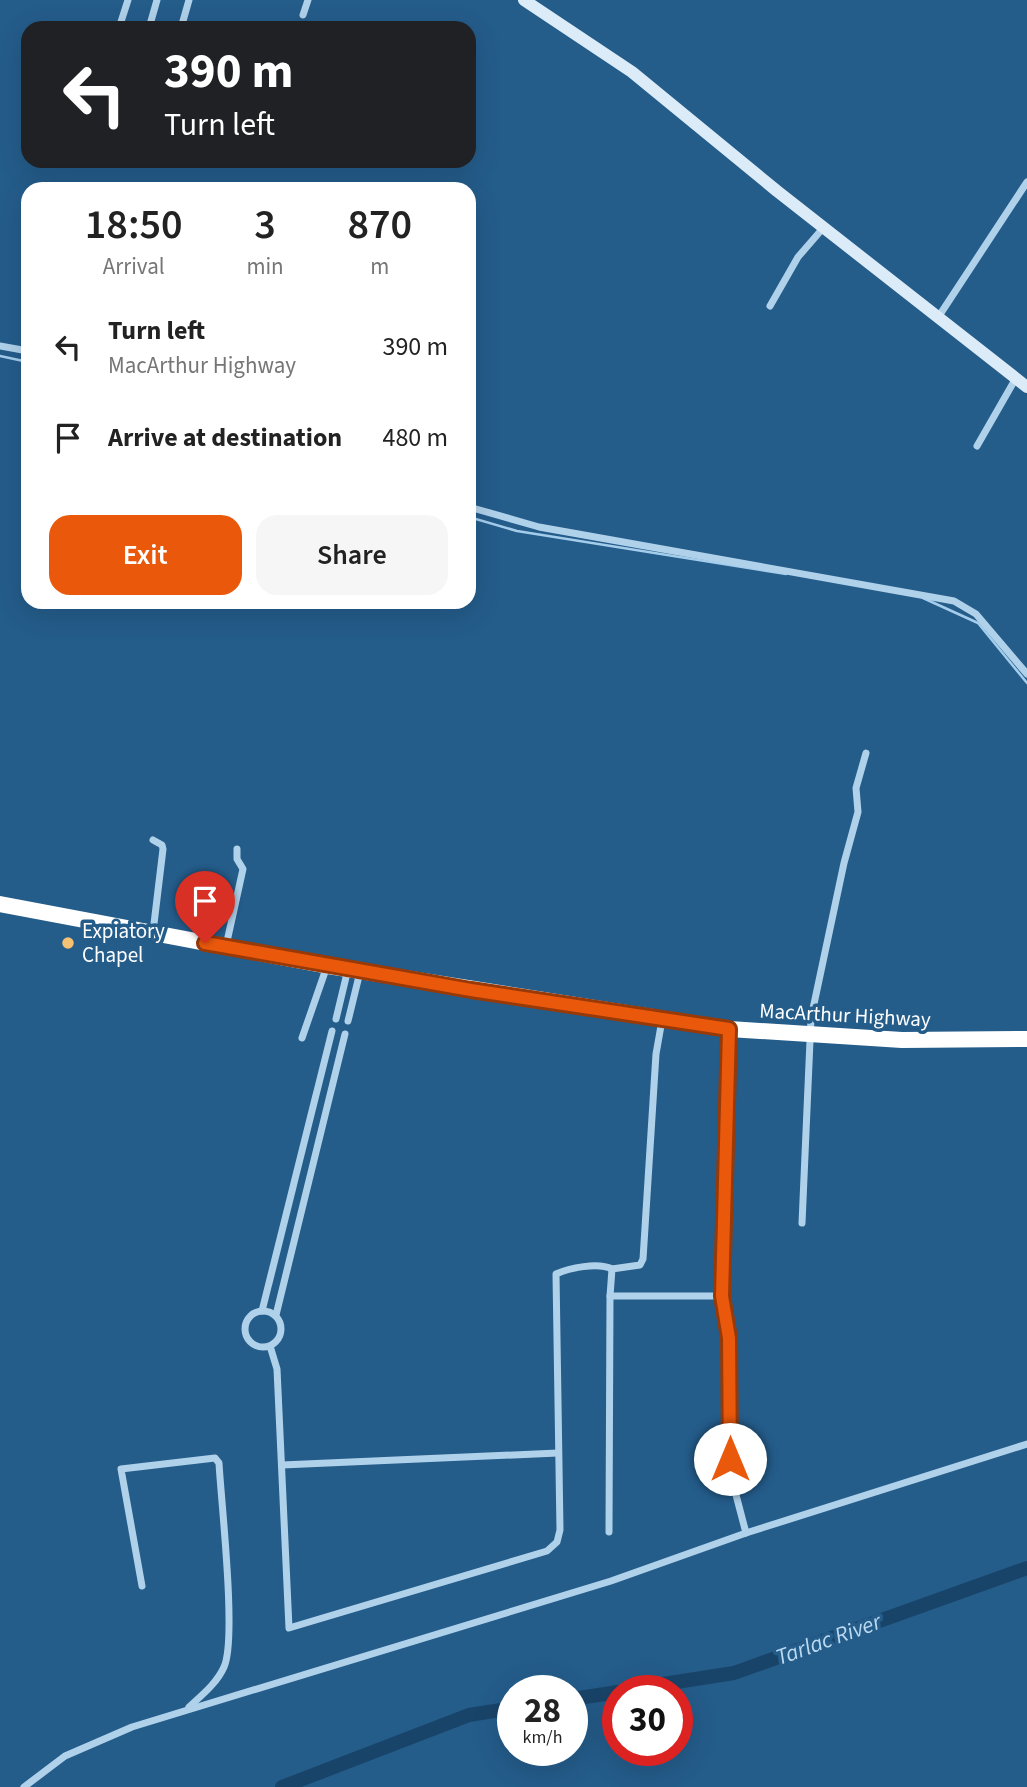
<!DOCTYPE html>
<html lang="en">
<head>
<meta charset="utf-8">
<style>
  :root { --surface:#fff; --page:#f6f6f6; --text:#222; --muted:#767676; --accent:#ea580c }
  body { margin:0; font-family:"Source Sans 3",sans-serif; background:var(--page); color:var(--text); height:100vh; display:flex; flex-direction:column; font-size:26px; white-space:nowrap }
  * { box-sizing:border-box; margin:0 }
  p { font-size:23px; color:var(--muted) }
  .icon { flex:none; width:38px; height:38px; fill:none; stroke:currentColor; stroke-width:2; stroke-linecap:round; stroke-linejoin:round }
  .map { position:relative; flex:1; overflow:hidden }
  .panel { position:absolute; left:21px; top:182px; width:455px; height:427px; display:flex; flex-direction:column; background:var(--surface); border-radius:21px; box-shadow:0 7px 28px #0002 }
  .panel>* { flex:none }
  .top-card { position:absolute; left:21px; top:21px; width:455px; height:147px; border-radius:21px; box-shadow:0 7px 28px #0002; background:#202124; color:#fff; overflow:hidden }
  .speed { position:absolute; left:497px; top:1675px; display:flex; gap:14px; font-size:35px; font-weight:700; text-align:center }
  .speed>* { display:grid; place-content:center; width:91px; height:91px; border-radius:50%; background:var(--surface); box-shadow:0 7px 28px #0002; line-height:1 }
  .speed small { font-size:18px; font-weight:400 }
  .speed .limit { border:10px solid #d22; background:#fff; color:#111 }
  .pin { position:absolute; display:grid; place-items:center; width:60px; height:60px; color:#fff; margin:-72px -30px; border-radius:50% 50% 50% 0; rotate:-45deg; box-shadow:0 0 7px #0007 }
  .pin .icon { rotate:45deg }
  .me { position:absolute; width:77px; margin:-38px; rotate:0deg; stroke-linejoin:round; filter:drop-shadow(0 0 5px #0008) }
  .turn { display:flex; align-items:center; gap:24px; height:147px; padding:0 28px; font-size:32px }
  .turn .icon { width:91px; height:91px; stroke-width:2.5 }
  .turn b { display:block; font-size:49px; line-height:60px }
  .eta { display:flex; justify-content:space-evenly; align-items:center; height:119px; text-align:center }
  .eta b { font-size:42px; font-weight:600; line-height:49px }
  .primary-button { display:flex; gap:14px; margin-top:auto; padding:14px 28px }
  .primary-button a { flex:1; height:80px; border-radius:21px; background:var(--accent); color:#fff; font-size:28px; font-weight:600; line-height:80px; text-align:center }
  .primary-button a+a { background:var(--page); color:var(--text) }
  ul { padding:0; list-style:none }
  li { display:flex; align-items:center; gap:21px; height:91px; padding:0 28px }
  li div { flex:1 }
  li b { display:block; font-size:26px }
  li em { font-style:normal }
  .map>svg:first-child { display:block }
</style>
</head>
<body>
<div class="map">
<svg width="1027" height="1787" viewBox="0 0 1027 1787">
  <rect width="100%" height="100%" fill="#245c8a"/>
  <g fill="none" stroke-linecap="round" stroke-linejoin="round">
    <g stroke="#a4cdeb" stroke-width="2.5">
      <polyline points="0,356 28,362"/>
      <polyline points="469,517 517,531 786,574"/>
      <polyline points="923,598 978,623 1027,683"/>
    </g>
    <g stroke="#194469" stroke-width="14">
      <polyline points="625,1690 734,1673 1027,1568"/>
      <polyline points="572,1699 618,1692"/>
      <polyline points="282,1787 469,1715 513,1708"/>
    </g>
    <g stroke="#b0d1ea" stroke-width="7">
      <polyline points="303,15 308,0"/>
      <polyline points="119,28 128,0"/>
      <polyline points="149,28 157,0"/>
      <polyline points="181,28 189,0"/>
      <polyline points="770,306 798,257 824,227"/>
      <polyline points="939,316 1027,182"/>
      <polyline points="0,346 28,351"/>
      <polyline points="977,446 1016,378"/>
      <polyline points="469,507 539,527 954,601 976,614 1027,674"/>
      <polyline points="153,840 162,845 163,849 153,932"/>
      <polyline points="226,946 243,869 237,859 237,849"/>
      <polyline points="336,1019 348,969"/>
      <polyline points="348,1021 360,972"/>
      <polyline points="729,1029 722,1296 729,1338 730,1472 746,1533"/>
      <polyline points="302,1038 327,966"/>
      <polyline points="802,1223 811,1018 844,863 858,812 856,788 866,753"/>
      <polyline points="610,1296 612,1269 640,1265 643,1259 656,1054 662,1020"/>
      <circle cx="263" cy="1329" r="18"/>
      <polyline points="262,1311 332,1031"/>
      <polyline points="276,1315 345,1034"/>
      <path d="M270 1346 277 1369 289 1628 547 1551 557 1542 560 1530 556 1274C569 1268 598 1262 612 1269"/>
      <polyline points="282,1465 558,1453"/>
      <polyline points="609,1532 610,1296 722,1296"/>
      <path d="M142 1586 121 1469 215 1458 219 1463C221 1501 237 1639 224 1667 217 1683 202 1695 189 1707"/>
      <polyline points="24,1787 65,1756 132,1727 611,1581 746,1533 1027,1444"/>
    </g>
    <polyline stroke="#dbebf8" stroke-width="12" points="524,0 632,72 777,191 1027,387"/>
    <polyline stroke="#fff" stroke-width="16" points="0,904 328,966 729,1029 902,1040 1027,1039"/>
  </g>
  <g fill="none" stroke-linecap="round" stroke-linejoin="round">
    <g stroke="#983908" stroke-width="18">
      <polyline id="route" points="205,943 471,990 729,1029 722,1296 729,1338 730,1459"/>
    </g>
    <use href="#route" stroke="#ea580c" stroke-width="12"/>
  </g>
  <circle fill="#f5c174" stroke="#245c8a" stroke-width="2.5" cx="68" cy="943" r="7"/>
  <g text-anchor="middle" stroke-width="7" stroke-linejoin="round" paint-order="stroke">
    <g font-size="21" fill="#fff" stroke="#245c8a" text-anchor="start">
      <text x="82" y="938">Expiatory<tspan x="82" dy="24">Chapel</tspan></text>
    </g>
    <g font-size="21" fill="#fff" stroke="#245c8a">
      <text transform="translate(845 1015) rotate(3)" y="7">MacArthur Highway</text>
    </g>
    <g font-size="23" font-style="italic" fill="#bcdaf1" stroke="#245c8a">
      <text transform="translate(828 1639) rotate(-20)" y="8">Tarlac River</text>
    </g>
  </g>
</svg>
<div class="speed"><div>28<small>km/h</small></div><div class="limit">30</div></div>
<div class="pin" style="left:205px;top:943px;background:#d93025"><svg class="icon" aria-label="arrive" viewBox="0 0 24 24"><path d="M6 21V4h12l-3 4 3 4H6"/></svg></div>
<svg class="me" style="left:730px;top:1459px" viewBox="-20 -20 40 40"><circle r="19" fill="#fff"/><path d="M0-13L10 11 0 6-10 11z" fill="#ea580c"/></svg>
<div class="top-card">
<div class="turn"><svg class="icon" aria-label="left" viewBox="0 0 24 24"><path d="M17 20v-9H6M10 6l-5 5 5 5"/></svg><div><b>390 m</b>Turn left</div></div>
</div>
<section class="panel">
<div class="eta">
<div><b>18:50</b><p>Arrival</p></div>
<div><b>3</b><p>min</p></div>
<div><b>870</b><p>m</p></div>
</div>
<ul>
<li><svg class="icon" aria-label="left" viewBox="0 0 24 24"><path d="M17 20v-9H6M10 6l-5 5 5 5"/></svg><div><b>Turn left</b><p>MacArthur Highway</p></div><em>390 m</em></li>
<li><svg class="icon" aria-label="arrive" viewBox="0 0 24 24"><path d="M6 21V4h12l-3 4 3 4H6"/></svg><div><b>Arrive at destination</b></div><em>480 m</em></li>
</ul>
<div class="primary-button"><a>Exit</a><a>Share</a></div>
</section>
</div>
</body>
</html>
